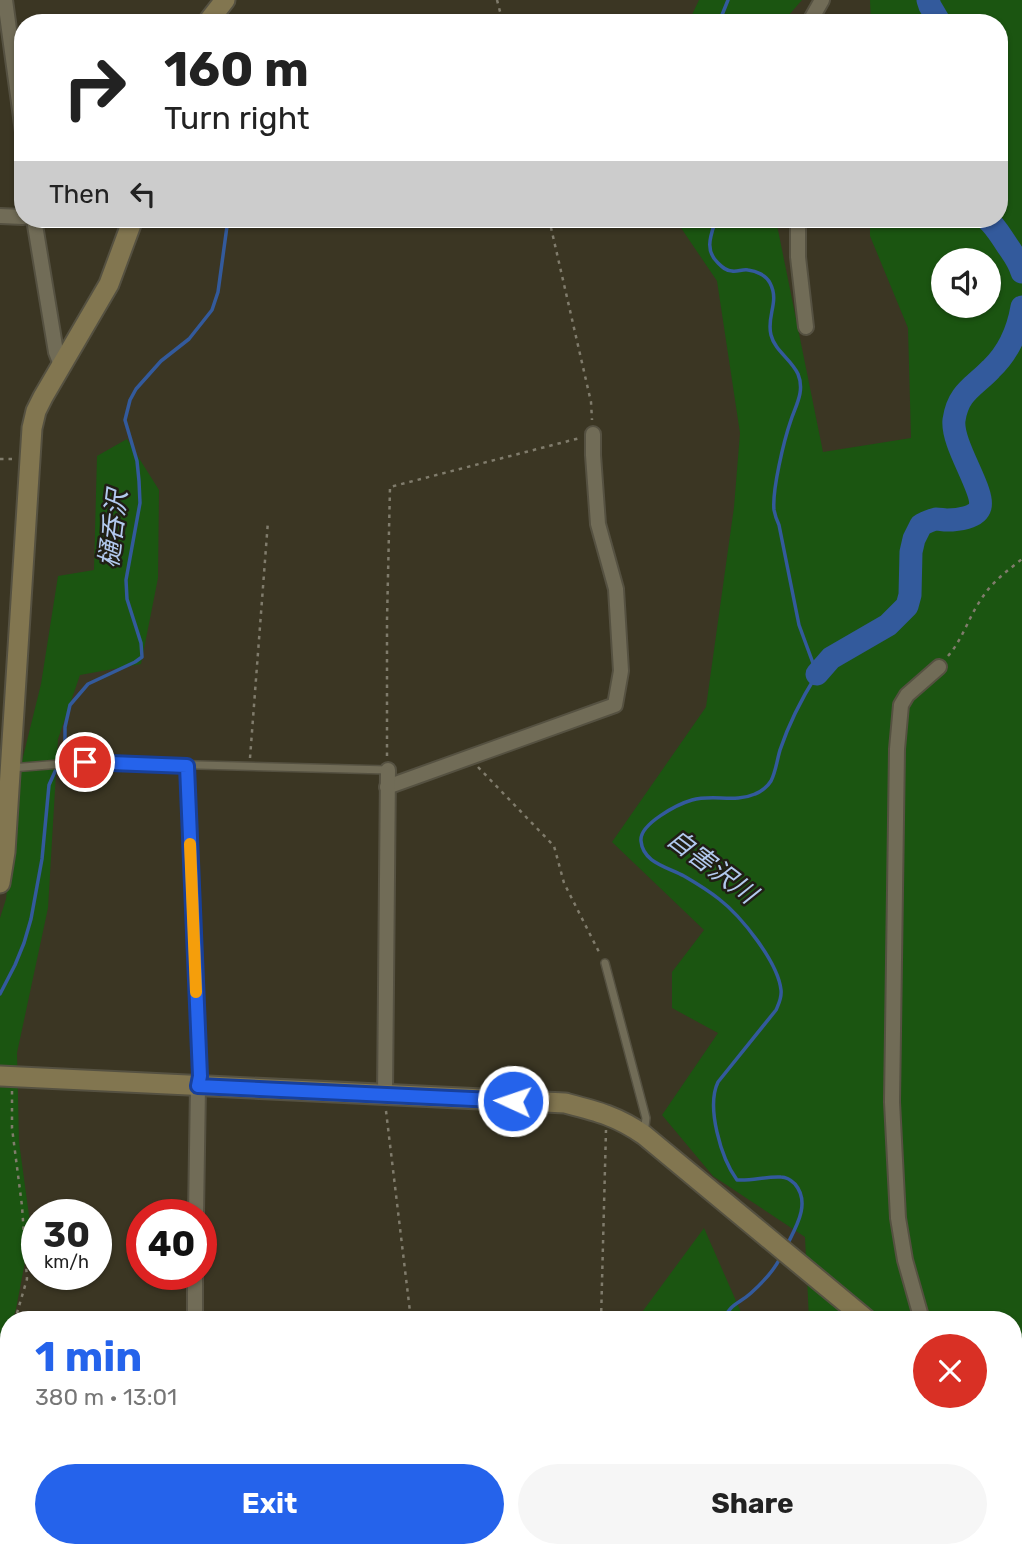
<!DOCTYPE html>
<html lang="en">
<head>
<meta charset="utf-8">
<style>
  :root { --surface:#fff; --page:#f6f6f6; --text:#222; --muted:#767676; --accent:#2563eb }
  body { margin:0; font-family:Rubik,"Noto Sans JP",sans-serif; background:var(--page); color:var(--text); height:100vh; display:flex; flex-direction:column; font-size:26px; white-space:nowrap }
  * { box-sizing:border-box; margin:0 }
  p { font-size:23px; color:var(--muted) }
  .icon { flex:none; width:38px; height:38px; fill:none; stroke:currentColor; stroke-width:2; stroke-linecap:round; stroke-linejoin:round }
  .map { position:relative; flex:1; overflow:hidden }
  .sheet { position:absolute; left:0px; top:1311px; width:1022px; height:247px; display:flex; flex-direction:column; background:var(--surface); border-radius:28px 28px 0 0; box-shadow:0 2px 5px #0004 }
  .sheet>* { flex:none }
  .top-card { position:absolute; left:14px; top:14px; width:994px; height:214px; border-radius:28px; box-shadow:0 2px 5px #0004; background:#fff; color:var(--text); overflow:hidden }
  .fabs { position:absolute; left:931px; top:248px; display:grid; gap:14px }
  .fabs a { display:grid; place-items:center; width:70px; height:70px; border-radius:50%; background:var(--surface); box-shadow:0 2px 5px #0004; font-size:35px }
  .speed { position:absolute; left:21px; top:1199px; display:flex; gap:14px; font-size:35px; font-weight:700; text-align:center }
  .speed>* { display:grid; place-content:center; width:91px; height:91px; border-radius:50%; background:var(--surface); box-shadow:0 2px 5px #0004; line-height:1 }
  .speed small { font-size:18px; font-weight:400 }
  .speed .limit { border:10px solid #d22; background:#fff; color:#111 }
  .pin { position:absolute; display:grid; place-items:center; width:60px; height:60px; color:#fff; margin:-30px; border:4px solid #fff; border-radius:50%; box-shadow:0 2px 7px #0007 }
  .me { position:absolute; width:77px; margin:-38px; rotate:273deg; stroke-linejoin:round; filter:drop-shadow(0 0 5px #0008) }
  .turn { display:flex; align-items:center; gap:24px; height:147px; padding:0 35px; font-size:32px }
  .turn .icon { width:91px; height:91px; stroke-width:2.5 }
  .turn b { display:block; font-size:49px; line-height:60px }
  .then { display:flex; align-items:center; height:66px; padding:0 35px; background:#0003; gap:14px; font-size:26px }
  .round { display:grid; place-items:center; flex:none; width:74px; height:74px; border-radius:37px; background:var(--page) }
  .head { display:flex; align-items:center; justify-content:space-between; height:119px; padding:0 35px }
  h1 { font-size:42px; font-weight:700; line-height:52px; color:var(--accent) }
  .primary-button { display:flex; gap:14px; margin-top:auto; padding:14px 35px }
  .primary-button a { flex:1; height:80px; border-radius:42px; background:var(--accent); color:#fff; font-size:28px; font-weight:700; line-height:80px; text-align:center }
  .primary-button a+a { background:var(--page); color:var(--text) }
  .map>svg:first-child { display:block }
</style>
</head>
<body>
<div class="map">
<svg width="1022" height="1556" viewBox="0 0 1022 1556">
  <rect width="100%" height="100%" fill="#3b3623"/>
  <g fill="#1b5511" fill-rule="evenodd">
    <polygon points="699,0 802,0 782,23 688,23"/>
    <path d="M870 0H1022V1556H646L651 1549H1013V1320L809 1319 805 1237 713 1176 662 1115 718 1033 672 1008V972L704 930 612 842 706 707 734 507 740 433 717 281 677 222 676 219H777V225L823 452 911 438 908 328 870 236V219H999V23H871ZM943 261H989V306H943Z"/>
    <polygon points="127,439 159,490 158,578 141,664 80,675 58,739 48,908 17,1053 19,1142 31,1230 16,1309 13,1319 9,1320 9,1332 0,1359 0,918 6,899 22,761 41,684 58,576 94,570 97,456"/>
    <polygon points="704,1228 744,1319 637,1319"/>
  </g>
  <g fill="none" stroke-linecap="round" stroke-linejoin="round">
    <g stroke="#335a9c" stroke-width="3.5">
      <polyline points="722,23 722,15 728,0"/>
      <path d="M716 219C711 235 704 250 718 263 722 267 726 271 732 271 737 272 743 269 748 270 756 271 766 275 770 283 780 302 766 316 771 335 775 351 791 359 798 374 805 391 796 405 791 420 784 440 772 490 774 510 775 515 777 521 779 525L799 625 817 674C802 698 789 723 780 750 777 760 776 771 771 781 768 786 761 792 755 794 735 803 713 794 692 800 678 804 639 824 641 841 643 863 668 867 684 876 696 883 709 891 719 899 741 916 778 962 781 990 782 998 779 1003 776 1010L718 1082C706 1107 721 1158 737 1180 753 1181 766 1176 781 1177 786 1177 791 1180 795 1184 811 1203 796 1227 787 1245"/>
      <polyline points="0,994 15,965 24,943 31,919 42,859 49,785 65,749 65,727 70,705 88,684 135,662 142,657 141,643 127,599 126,580 140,503 139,481 137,461 125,420 130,400 136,389 161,361 189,339 212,310 218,292 228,219"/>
      <path d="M723 1320C731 1303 739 1304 751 1293 762 1283 774 1271 780 1258"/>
      <polyline points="699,1556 707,1549"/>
      <polyline points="1014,1556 1022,1526"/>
    </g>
    <g stroke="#335a9c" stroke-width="23">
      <polyline points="928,0 930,6 940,23"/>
      <path d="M987 219C995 226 999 233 1005 242 1012 253 1018 259 1022 272"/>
      <path d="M817 674 831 658 888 625 907 606 910 595 911 552 914 539 921 525C925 523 931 520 936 519 940 519 943 520 947 520 957 520 977 518 980 507 985 491 951 444 954 420 958 392 974 387 991 369 1008 353 1018 330 1022 307"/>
    </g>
    <g stroke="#555141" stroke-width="10">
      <g id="lane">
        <polyline points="187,766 199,1083"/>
        <polyline points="11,768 85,762 388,770"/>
        <polyline points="605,963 646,1118 644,1134"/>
      </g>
    </g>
    <g stroke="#555141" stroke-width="18">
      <g id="street">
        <polyline points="5,0 23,132"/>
        <polyline points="809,23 822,0"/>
        <polyline points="0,216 23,217"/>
        <polyline points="34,219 56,352 61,365"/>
        <polyline points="798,219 798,257 806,327"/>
        <polyline points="387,787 615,705 621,671 616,589 598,524 593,455 593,434"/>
        <polyline points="385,1094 388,770"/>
        <polyline points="196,1214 198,1086"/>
        <polyline points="195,1320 195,1274"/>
        <polyline points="922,1320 905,1260 898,1218 892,1102 897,749 901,705 907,695 939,667"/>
        <polyline points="191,1556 192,1549"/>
        <polyline points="858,1556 862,1549"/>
      </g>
    </g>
    <g stroke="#555141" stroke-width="23">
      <g id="secondary">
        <polyline points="207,23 225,0"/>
        <polyline points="0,883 5,852 32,428 36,411 43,397 109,284 133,219"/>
        <path d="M0 1076 565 1103C596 1111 617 1116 644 1135L867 1320"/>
        <polyline points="1013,1394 1022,1395"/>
      </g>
    </g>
    <g stroke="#807c6c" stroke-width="2.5" stroke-dasharray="3.5 5" stroke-linecap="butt">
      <polyline points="497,0 503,23"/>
      <polyline points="549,219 591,402 592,420"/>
      <polyline points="0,459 14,459"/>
      <path d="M948 656C963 639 969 616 982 598 992 582 1007 571 1022 559"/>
      <polyline points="387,756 387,620 390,487 580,438"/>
      <polyline points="250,758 268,521"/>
      <polyline points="478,767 554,846 564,883 600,954"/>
      <polyline points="12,1091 12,1128 22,1206 27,1279 15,1320"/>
      <polyline points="386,1111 411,1320"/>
      <polyline points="601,1320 606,1130"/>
      <polyline points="0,1368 9,1340"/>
      <polyline points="0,1382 9,1382"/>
      <polyline points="0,1534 4,1556"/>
      <polyline points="413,1556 413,1549"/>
      <polyline points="598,1556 598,1549"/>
    </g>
    <use href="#lane" stroke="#716c57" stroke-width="7"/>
    <use href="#street" stroke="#716c57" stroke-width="14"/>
    <use href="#secondary" stroke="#827650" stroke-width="19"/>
  </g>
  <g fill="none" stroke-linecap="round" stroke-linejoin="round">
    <g stroke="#184099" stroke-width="18">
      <polyline id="route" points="85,762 187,766 200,1076 198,1086 513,1101"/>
    </g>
    <use href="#route" stroke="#2563eb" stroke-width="12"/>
    <polyline stroke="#f59e0b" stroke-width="12" points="190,844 196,992"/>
  </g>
  <g text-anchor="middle" stroke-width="5" stroke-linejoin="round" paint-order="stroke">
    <g font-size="26" font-style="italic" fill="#b2c9ee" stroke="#201e15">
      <text transform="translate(113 529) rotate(-83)" y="9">樋呑沢</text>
      <text transform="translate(712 866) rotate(37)" y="9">自害沢川</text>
    </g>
  </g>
</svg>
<div class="fabs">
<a><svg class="icon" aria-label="sound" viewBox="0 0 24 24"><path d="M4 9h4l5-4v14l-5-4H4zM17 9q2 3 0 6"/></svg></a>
</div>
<div class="speed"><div>30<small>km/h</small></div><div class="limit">40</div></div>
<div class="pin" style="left:85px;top:762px;background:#d93025"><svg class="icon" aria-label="arrive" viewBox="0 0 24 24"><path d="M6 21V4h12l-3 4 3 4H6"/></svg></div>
<svg class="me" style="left:513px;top:1101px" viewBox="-20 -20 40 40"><circle r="17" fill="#2563eb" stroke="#fff" stroke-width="3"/><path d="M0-11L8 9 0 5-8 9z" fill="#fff"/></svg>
<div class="top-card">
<div class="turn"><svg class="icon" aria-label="right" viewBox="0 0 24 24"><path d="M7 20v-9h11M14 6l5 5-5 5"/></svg><div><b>160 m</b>Turn right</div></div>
<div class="then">Then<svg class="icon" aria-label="left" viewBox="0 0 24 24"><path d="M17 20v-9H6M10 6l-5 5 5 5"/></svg></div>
</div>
<section class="sheet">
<div class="head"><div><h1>1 min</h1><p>380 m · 13:01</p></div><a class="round" style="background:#d93025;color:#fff"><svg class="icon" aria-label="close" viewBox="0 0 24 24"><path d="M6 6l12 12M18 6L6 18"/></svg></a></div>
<div class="primary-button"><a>Exit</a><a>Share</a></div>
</section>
</div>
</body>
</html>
